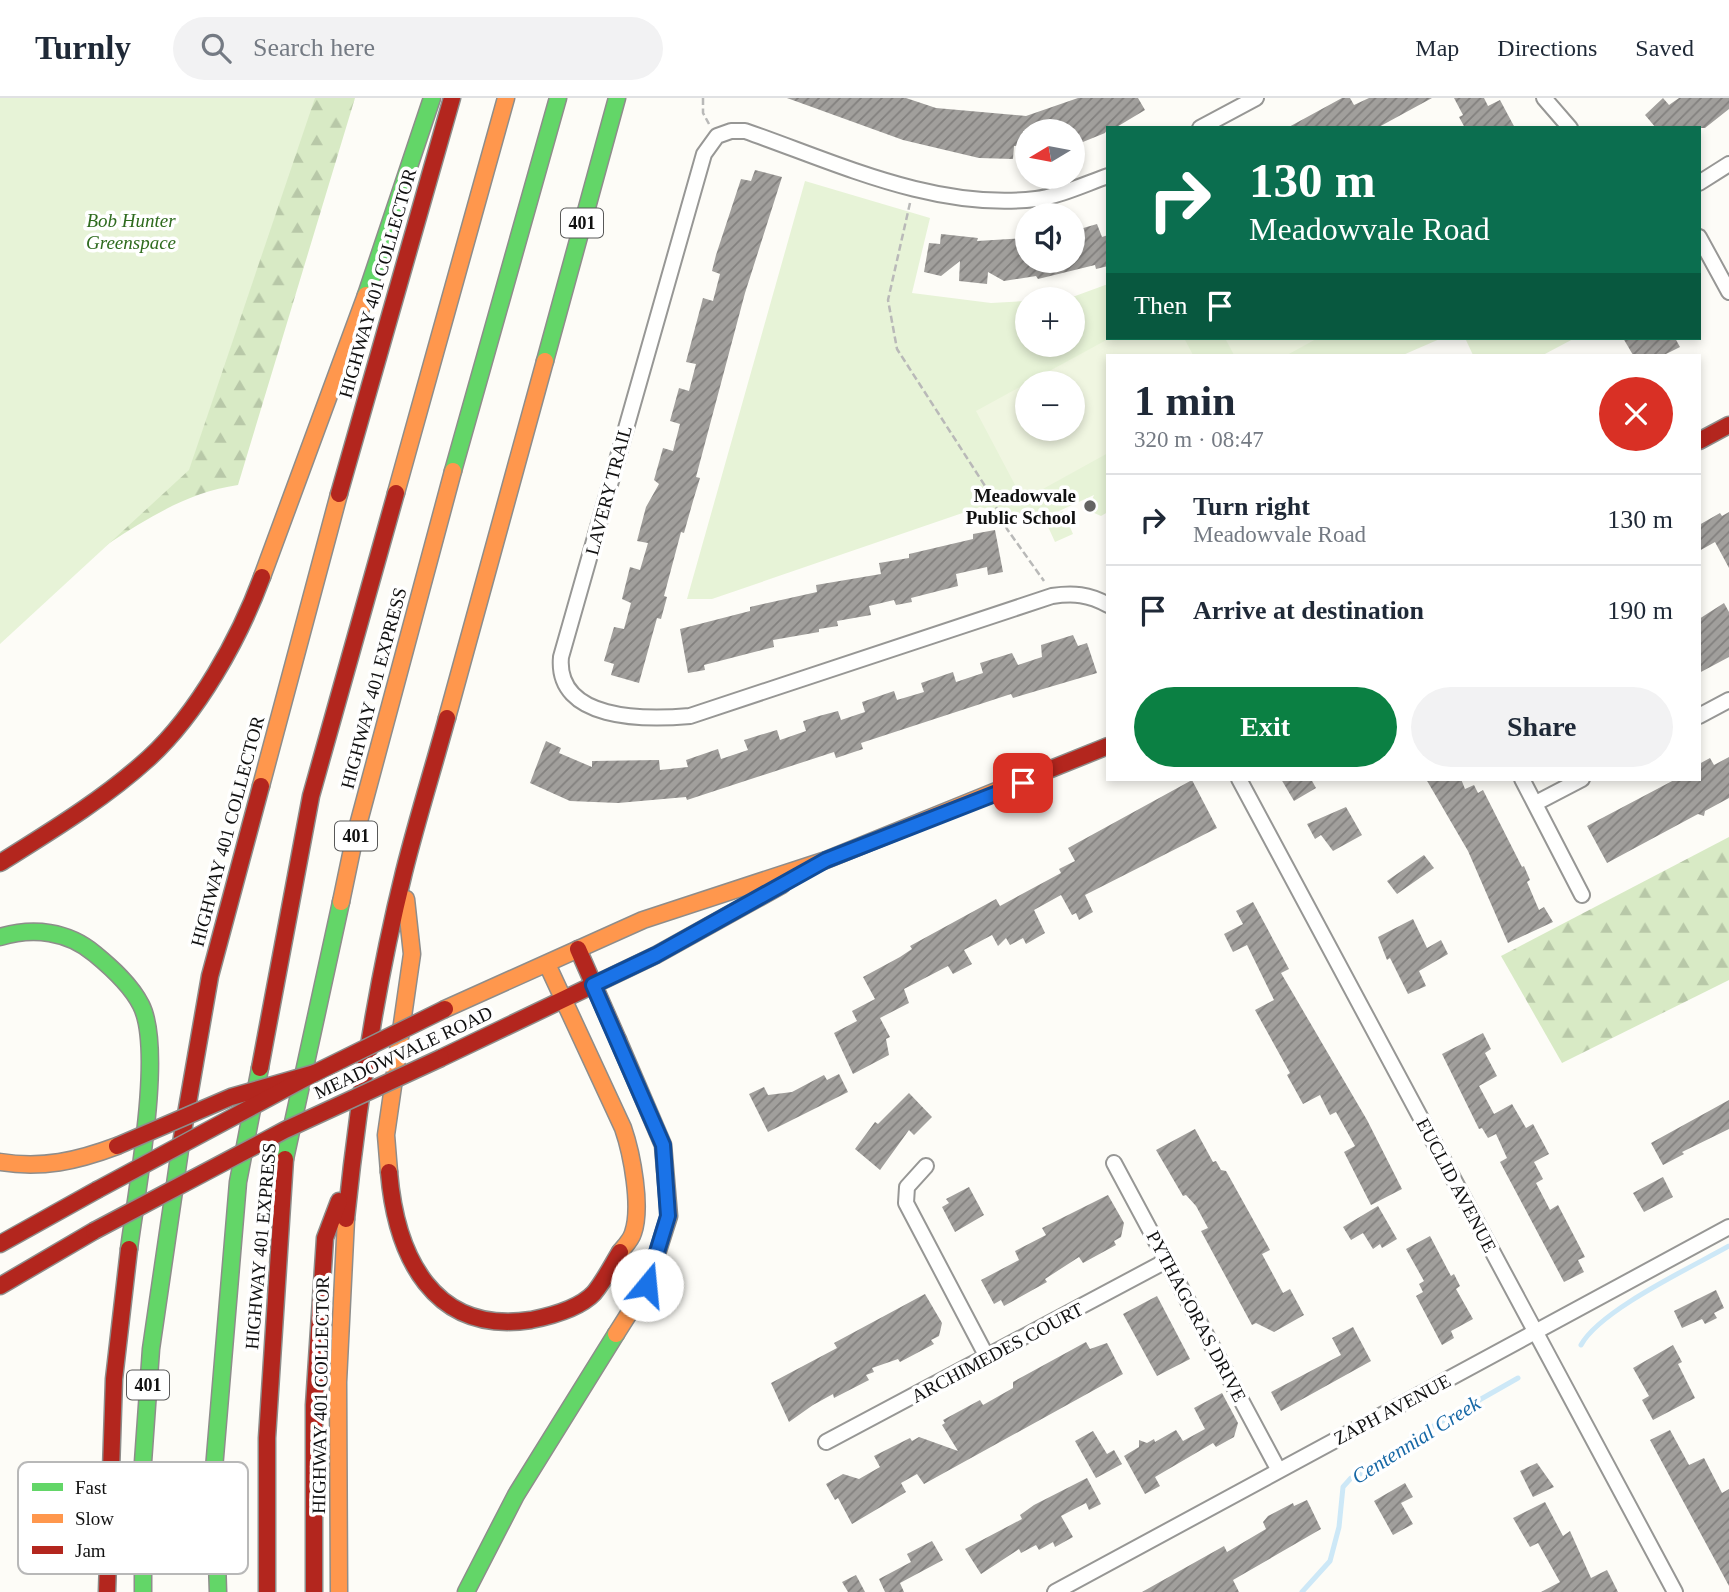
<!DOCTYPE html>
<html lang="en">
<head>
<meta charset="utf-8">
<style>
  :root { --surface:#fff; --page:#f2f2f3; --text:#1f2937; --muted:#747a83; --line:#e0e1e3; --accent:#0b8043 }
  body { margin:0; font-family:"Times New Roman",serif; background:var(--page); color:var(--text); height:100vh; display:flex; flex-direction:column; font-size:26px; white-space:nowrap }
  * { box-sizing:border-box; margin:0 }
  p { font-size:23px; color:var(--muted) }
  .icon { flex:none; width:38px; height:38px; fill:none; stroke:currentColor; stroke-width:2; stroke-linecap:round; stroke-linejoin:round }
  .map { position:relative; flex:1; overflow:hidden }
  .panel { position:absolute; left:1106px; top:256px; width:595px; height:427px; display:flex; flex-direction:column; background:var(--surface); border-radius:0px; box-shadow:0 4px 10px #0003 }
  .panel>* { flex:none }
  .top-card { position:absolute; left:1106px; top:28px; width:595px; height:214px; border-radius:0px; box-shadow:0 4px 10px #0003; background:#0b6e4f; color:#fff; overflow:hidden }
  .needle { width:46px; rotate:260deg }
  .buttons { position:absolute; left:1015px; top:21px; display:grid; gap:14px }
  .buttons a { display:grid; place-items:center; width:70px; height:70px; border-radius:50%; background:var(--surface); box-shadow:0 4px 10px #0003; font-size:35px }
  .pin { position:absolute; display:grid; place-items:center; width:60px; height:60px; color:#fff; margin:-30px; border-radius:14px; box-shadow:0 4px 10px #0006 }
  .me { position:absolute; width:77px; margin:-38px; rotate:17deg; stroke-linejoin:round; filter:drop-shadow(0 0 5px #0008) }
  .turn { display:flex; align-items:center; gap:24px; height:147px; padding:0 28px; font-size:32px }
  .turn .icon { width:91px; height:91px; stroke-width:2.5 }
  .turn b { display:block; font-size:49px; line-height:60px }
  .then { display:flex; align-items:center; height:66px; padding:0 28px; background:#0003; gap:14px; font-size:26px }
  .round { display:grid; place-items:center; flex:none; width:74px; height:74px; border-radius:37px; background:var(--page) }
  .headline { display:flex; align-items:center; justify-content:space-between; height:119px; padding:0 28px }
  h1 { font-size:42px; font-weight:700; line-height:52px }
  .cta { display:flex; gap:14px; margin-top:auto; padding:14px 28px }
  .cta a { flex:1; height:80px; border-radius:42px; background:var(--accent); color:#fff; font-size:28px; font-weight:700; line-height:80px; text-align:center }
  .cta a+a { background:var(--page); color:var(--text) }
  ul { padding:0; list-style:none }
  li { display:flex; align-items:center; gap:21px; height:91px; padding:0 28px; border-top:2px solid var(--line) }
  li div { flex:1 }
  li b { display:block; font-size:26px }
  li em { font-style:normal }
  header { display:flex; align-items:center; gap:42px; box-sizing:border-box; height:98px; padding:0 35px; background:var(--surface); border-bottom:2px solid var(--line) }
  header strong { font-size:33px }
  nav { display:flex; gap:38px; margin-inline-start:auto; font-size:24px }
  .search { width:490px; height:63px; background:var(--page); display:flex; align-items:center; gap:18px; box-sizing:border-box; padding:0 24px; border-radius:38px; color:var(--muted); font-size:26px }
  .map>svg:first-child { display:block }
</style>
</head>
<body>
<header>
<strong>Turnly</strong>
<div class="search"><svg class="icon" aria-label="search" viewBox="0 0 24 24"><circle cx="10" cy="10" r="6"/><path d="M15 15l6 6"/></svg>Search here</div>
<nav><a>Map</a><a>Directions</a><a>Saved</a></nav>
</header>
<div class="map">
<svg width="1729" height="1494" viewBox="0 0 1729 1494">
  <defs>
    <pattern id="forest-firs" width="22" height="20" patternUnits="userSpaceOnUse" patternTransform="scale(1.75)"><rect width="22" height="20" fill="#d8eac5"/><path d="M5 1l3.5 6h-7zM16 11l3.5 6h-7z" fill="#b8c8a8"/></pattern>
    <pattern id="building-hatch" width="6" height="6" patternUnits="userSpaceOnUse" patternTransform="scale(1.75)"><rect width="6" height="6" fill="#a19f9c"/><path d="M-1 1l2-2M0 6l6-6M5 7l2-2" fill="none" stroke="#82807e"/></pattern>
  </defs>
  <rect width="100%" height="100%" fill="#fdfcf7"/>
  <g fill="url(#forest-firs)">
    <path d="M0 0H355L238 387C167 397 110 448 49 484 33 493 16 500 0 507Z"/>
    <polygon points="1729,739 1729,882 1562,965 1501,858"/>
  </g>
  <g fill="#e7f3d7" fill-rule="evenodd">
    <polygon points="0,0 315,0 189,372 0,546"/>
    <path d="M805 83 930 120 912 195 991 205 1027 203V247H1073V201H1067L1108 186V240H1442L1403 257H1108V414L1101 418 1092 414 1090 406 1094 397 1035 424 980 409 712 501H687ZM1027 285H1073V331H1027Z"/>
    <polygon points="1465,240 1575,240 1543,257 1473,257"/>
    <polygon points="1063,413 1073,436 1055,444 1045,422"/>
  </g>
  <g fill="#f0f6e1" fill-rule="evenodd">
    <path d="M1110 240H1184L1193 257H1108V355L1023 402 976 313ZM1027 285H1073V331H1027Z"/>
    <polygon points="1225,240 1318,240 1287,257 1234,257"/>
  </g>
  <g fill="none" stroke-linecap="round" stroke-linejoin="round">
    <g stroke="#cde8f7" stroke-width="5">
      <path d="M1581 1247C1600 1212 1692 1169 1729 1148"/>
      <polyline points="1302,1494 1330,1463 1339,1429 1343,1389 1351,1380 1394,1361 1409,1342 1518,1280"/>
    </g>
  </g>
  <g fill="url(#building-hatch)">
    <polygon points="787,0 906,0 936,10 1026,18 1078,0 1138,0 1145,12 1115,30 1108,30 1105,35 1073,48 1073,33 1023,33 1023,48 1014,48 1013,61 979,60 903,42"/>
    <polygon points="1342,0 1350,0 1354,7 1369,0 1432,0 1377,30 1287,30"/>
    <polygon points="1454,0 1484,0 1488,8 1500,2 1515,30 1465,30 1459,19 1463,17"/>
    <polygon points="1663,0 1669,7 1679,0 1729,0 1729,11 1705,30 1656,30 1645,17"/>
    <polygon points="755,72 782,79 745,195 696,379 700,380 693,403 684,435 681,434 664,498 667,499 661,521 657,520 639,585 611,577 614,566 604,563 614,529 624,531 631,505 622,501 630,469 640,472 648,445 637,443 646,409 659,386 654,382 663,350 673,353 680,326 670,323 679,290 689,293 696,266 686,264 703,200 713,203 720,176 712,173 716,157 741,81 751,83"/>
    <polygon points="1097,126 1102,139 1108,137 1108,168 1096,171 1095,167 1038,181 1036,178 1004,183 988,174 987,186 959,183 960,163 941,178 924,174 929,145 940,146 941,136 978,140 977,143 1027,140 1027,163 1073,163 1073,133"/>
    <polygon points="1623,240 1675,240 1680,249 1664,257 1633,257"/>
    <polygon points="1729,414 1729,470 1715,444 1699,453 1699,427 1720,415 1722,418"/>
    <polygon points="995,432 1003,474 988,477 987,469 956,476 958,488 911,500 912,504 896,507 894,502 869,508 871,517 837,523 838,528 819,531 819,534 773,542 774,549 704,567 705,572 688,575 680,531 750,513 750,509 817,494 816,487 881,476 879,465 909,460 909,456 973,441 973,436"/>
    <polygon points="1724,505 1729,514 1729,559 1699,575 1699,521"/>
    <polygon points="1073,537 1078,548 1087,545 1097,575 1013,600 1011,596 861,645 863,651 836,660 834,654 687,702 686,699 618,705 570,703 530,685 546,643 561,650 559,655 592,669 592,663 659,662 660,672 688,669 686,662 718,651 721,661 748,652 744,642 760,637 777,632 780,642 806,633 803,623 819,618 838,613 841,622 865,614 862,604 894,593 897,602 924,594 921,585 953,574 956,584 983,575 980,565 1012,555 1018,567 1042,559 1041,547"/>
    <polygon points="1729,659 1729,700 1705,713 1704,718 1698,716 1607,765 1587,728 1676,681 1699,681 1699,666 1710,660 1714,667"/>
    <polygon points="1281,681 1311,681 1316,690 1294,703"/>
    <polygon points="1426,681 1461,681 1465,691 1474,687 1478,695 1483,692 1522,769 1524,768 1530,782 1527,784 1539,812 1544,809 1553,824 1508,845 1468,753"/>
    <polygon points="1192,682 1217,730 1085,797 1093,814 1079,822 1076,815 1072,817 1061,797 1034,812 1045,835 1026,846 1023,840 1010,847 1006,840 998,848 992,837 964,852 972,866 953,876 948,868 904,891 909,905 880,920 890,939 886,941 889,957 853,976 834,935 857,923 852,913 875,901 863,879 900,859 912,851 910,848 996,801 1000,808 1061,775 1059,771 1075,763 1068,750"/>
    <polygon points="1346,709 1362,737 1333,753 1321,737 1315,741 1307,726"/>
    <polygon points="1424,757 1434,770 1397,796 1387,783"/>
    <polygon points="1253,804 1289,871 1281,875 1367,1022 1402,1091 1371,1107 1344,1054 1355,1048 1336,1014 1330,1017 1320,997 1303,1006 1287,977 1290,975 1255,912 1274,902 1247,847 1233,854 1224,836 1243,826 1236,813"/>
    <polygon points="1413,821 1427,850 1441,842 1448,856 1419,873 1426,888 1408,896 1390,860 1387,862 1378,839"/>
    <polygon points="1483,935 1491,951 1485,955 1497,978 1479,988 1494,1016 1512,1006 1526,1030 1533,1026 1549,1056 1534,1064 1543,1081 1536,1085 1550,1112 1558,1107 1585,1159 1578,1162 1584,1174 1564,1184 1500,1064 1507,1060 1496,1036 1488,1040 1482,1030 1479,1031 1442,956"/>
    <polygon points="839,976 848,994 768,1034 749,996 764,989 768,997 792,994 824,977 827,982"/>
    <polygon points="909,995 932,1019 914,1037 909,1032 880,1072 855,1051 875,1024 878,1026"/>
    <polygon points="1729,1002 1729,1031 1682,1054 1684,1056 1663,1067 1651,1045"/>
    <polygon points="1195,1031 1213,1064 1216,1063 1221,1072 1226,1073 1270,1152 1262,1156 1283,1195 1290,1191 1304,1217 1274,1234 1256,1225 1252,1227 1201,1133 1208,1130 1196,1108 1186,1097 1183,1098 1156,1052"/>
    <polygon points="1663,1079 1673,1099 1644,1114 1633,1095"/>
    <polygon points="969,1089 984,1117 955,1134 942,1109 949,1105 946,1101"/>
    <polygon points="1108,1097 1124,1125 1121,1139 1114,1143 1116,1147 1083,1165 1079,1159 1045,1181 1047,1184 1004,1208 1001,1202 994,1206 981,1182 1019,1162 1015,1153 1046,1137 1042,1130"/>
    <polygon points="1378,1108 1397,1141 1382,1150 1380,1146 1373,1151 1363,1135 1351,1142 1343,1129"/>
    <polygon points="1430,1138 1451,1178 1454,1176 1460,1188 1456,1191 1473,1221 1451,1233 1454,1240 1442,1247 1416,1198 1423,1194 1419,1186 1424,1183 1406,1151"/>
    <polygon points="1716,1192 1724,1210 1714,1215 1717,1220 1705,1226 1702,1221 1682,1230 1674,1213"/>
    <polygon points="925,1196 942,1225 939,1238 931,1242 934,1246 900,1264 898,1261 872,1270 874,1274 866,1277 869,1282 834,1300 833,1296 813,1307 789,1324 771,1285 837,1250 834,1245"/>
    <polygon points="1157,1198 1190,1261 1157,1278 1123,1216"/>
    <polygon points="1353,1229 1371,1263 1281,1313 1271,1294 1341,1257 1332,1240"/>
    <polygon points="1086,1244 1090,1251 1107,1245 1123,1276 924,1386 917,1376 901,1385 906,1394 852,1426 838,1400 835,1402 826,1386 843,1376 859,1381 880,1369 874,1358 910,1340 912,1343 919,1339 958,1353 942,1327 945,1325 943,1322 980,1302 983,1307 1013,1290 1013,1284"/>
    <polygon points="1673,1247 1682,1264 1678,1266 1695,1300 1653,1322 1642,1302 1649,1298 1633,1270"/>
    <polygon points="1222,1295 1238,1325 1234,1339 1216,1349 1213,1345 1155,1379 1160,1388 1145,1396 1124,1358 1139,1349 1139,1342 1147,1345 1154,1341 1155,1344 1176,1332 1183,1343 1205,1331 1194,1310"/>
    <polygon points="1670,1332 1689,1367 1704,1360 1722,1395 1729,1391 1729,1488 1650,1342"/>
    <polygon points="1093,1333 1107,1356 1114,1352 1122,1366 1096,1380 1075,1343"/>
    <polygon points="1537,1365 1554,1389 1533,1399 1520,1373"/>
    <polygon points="1087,1380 1101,1406 1089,1412 1086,1405 1061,1418 1073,1439 1055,1449 1053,1444 1039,1452 1036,1447 1021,1455 1019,1451 981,1476 965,1451 1022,1421 1020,1417 1034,1407"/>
    <polygon points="1405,1385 1413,1399 1401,1405 1413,1426 1393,1437 1374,1403"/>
    <polygon points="1307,1402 1321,1431 1233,1482 1239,1494 1142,1494 1224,1448 1227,1454 1266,1431 1263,1424 1268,1418 1293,1405 1294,1408"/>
    <polygon points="1545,1404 1563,1438 1570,1433 1591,1480 1607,1472 1618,1494 1541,1494 1560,1484 1538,1445 1530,1449 1513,1420"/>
    <polygon points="932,1443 943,1462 900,1485 904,1494 885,1494 879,1481 911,1464 907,1456"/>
    <polygon points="856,1477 865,1494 848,1494 842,1484"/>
  </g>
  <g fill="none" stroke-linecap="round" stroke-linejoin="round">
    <g stroke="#979795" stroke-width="18">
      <g id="street">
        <polyline points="1544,0 1570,30"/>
        <polyline points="1200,30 1256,0"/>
        <path d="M1108 78C1085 86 1060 98 1036 101 936 113 837 65 745 33H731L717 38 704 56 561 559C555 623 645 622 690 618L1052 498C1073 495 1089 496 1108 507"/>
        <polyline points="1699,85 1729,66"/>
        <polyline points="1699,139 1729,194"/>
        <polyline points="1699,618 1729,602"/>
        <polyline points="1239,681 1675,1494"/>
        <polyline points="1522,681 1582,797"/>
        <polyline points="1536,705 1582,681"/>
        <polyline points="1114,1065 1278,1371"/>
        <polyline points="926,1068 907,1089 906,1105 987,1259"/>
        <polyline points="826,1344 1166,1163"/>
        <polyline points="1055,1494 1729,1129"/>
      </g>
    </g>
    <g stroke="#8e8d8b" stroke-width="19">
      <g id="fast">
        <polyline points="366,197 432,0"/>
        <polyline points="545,263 617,0"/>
        <polyline points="453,373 558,0"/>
        <path d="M0 839C33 829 68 833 95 856 112 870 131 887 141 907 164 952 136 1096 129 1151"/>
        <polyline points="285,1061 341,804"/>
        <polyline points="143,1494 143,1364 151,1251 181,1045"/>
        <polyline points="218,1494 214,1371 238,1084 260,970"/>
        <polyline points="466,1494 516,1397 616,1236"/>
      </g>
    </g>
    <g stroke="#8e8d8b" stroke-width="19">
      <g id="slow">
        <polyline points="396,395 506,0"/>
        <polyline points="262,479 366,197"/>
        <polyline points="447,620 545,263"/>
        <polyline points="261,688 339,396"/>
        <polyline points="341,804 354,742 453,373"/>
        <path d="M547 866 623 1030C632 1056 642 1109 633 1135 631 1142 624 1149 620 1154"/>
        <polyline points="445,911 643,822 826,762 1011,687"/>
        <path d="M0 1064C42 1071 77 1063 117 1048"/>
        <polyline points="389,1074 386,1037 412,856 406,801"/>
        <polyline points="616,1236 647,1187 669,1118 663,1047 618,942"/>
        <polyline points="339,1494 338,1284 346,1121"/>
      </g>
    </g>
    <g stroke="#8e8d8b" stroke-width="19">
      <g id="jam">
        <polyline points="1699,343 1729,327"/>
        <polyline points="339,396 452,0"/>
        <polyline points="1011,687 1108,648"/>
        <path d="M0 765C51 733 104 701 149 660 198 615 239 541 262 479"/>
        <polyline points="578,851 618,942"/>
        <polyline points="441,960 656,857 782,787"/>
        <polyline points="260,970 311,698 396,395"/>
        <polyline points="181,1045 210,878 261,688"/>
        <path d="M389 1074C396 1158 433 1237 531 1222 551 1218 579 1211 594 1195 604 1183 612 1167 620 1154"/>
        <path d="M346 1121C358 1005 376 887 404 774 417 722 433 671 447 620"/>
        <polyline points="0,1146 97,1092"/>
        <polyline points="0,1188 94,1133"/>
        <polyline points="107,1494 114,1281 129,1151"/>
        <polyline points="267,1494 267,1340 285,1061"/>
        <polyline points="314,1494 314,1307 325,1140 339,1103"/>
      </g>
    </g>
    <g stroke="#b9b9b8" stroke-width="2.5" stroke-dasharray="7 3.5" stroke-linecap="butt">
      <polyline points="703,0 703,15 709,26"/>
      <polyline points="910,105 888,202 897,251 987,391 1007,431 1044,483"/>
    </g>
    <use href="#street" stroke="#fffffe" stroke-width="14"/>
    <use href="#fast" stroke="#63d668" stroke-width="16"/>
    <use href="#slow" stroke="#ff974d" stroke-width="16"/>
    <use href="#jam" stroke="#b3261e" stroke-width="16"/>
    <g stroke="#8e8d8b" stroke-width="19" stroke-linecap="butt">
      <g id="jam-bridge">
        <polyline points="117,1048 231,999 315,975"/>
        <polyline points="97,1092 315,975 445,911"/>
        <polyline points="94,1133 285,1032 441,960"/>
      </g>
    </g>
    <use href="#jam-bridge" stroke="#b3261e" stroke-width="16"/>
  </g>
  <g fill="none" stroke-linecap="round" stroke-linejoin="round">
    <g stroke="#114b97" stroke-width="18">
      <polyline id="route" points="647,1187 668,1118 663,1047 593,887 656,857 826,762 1023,685"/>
    </g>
    <use href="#route" stroke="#1a73e8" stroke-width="12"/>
  </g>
  <circle fill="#646362" stroke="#fff" stroke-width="2.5" cx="1090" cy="408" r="7"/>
  <g text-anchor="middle" stroke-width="7" stroke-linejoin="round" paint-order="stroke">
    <g fill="#fff" stroke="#585858" stroke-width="2">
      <rect x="561" y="110.5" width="42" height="29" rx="5"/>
      <rect x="335" y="723.5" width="42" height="29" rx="5"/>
      <rect x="127" y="1272.5" width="42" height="29" rx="5"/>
    </g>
    <g font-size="18" font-weight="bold" fill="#111">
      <text x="582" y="131">401</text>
      <text x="356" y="744">401</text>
      <text x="148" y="1293">401</text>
    </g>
    <g font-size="19" font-style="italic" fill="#2f6b1f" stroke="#fff">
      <text x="131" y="129">Bob Hunter<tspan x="131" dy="22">Greenspace</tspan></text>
    </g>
    <g font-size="19" fill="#111" stroke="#fff">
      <text transform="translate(377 185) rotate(-74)" y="7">HIGHWAY 401 COLLECTOR</text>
      <text transform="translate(608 392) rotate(-75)" y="7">LAVERY TRAIL</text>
      <text transform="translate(373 590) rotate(-75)" y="7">HIGHWAY 401 EXPRESS</text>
      <text transform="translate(227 733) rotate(-75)" y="7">HIGHWAY 401 COLLECTOR</text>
      <text transform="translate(403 954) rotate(-25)" y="7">MEADOWVALE ROAD</text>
      <text transform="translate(1457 1087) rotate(62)" y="7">EUCLID AVENUE</text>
      <text transform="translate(260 1148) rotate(-85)" y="7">HIGHWAY 401 EXPRESS</text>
      <text transform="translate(1197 1218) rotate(62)" y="7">PYTHAGORAS DRIVE</text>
      <text transform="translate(997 1254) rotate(-28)" y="7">ARCHIMEDES COURT</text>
      <text transform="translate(320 1297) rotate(-89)" y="7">HIGHWAY 401 COLLECTOR</text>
      <text transform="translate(1392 1311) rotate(-28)" y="7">ZAPH AVENUE</text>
    </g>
    <g font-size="19" font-weight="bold" fill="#111" stroke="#fff" text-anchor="end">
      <text x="1076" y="404">Meadowvale<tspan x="1076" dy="22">Public School</tspan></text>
    </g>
    <g font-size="21" font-style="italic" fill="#1768a6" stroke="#fff">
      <text transform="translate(1416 1342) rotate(-32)" y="7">Centennial Creek</text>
    </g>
  </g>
  <rect x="18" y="1364" width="230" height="112" rx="10" fill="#fff" stroke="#b8b8b8" stroke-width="2"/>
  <rect x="32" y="1385" width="31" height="8" fill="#63d668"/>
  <rect x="32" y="1416" width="31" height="9" fill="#ff974d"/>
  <rect x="32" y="1448" width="31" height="8" fill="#b3261e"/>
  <g font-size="19" fill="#111">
    <text x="75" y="1396">Fast</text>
    <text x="75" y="1427">Slow</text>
    <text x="75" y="1459">Jam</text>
  </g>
</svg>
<div class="buttons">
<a><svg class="needle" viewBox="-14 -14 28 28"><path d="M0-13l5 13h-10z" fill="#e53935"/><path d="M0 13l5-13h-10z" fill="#747a83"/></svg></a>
<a><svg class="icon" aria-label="sound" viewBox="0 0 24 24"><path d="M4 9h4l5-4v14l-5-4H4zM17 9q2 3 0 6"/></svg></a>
<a>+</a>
<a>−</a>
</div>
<div class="pin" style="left:1023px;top:685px;background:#d93025"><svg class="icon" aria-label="arrive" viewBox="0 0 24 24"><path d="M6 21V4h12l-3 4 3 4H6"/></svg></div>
<svg class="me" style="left:647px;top:1187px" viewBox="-20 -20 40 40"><circle r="19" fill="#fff"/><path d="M0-13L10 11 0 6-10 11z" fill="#1a73e8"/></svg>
<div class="top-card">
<div class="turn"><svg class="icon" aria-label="right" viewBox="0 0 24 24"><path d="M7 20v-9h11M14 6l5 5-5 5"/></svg><div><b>130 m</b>Meadowvale Road</div></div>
<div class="then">Then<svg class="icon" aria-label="arrive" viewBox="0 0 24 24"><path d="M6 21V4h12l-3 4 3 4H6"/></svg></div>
</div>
<section class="panel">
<div class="headline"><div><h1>1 min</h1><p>320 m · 08:47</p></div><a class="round" style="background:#d93025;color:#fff"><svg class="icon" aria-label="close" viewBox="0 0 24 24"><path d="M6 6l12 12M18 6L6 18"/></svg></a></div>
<ul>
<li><svg class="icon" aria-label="right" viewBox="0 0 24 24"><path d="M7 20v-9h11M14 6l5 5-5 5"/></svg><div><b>Turn right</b><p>Meadowvale Road</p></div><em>130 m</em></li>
<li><svg class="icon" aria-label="arrive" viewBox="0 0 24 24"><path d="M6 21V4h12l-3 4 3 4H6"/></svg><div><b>Arrive at destination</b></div><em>190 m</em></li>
</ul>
<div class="cta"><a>Exit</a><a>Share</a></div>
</section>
</div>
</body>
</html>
